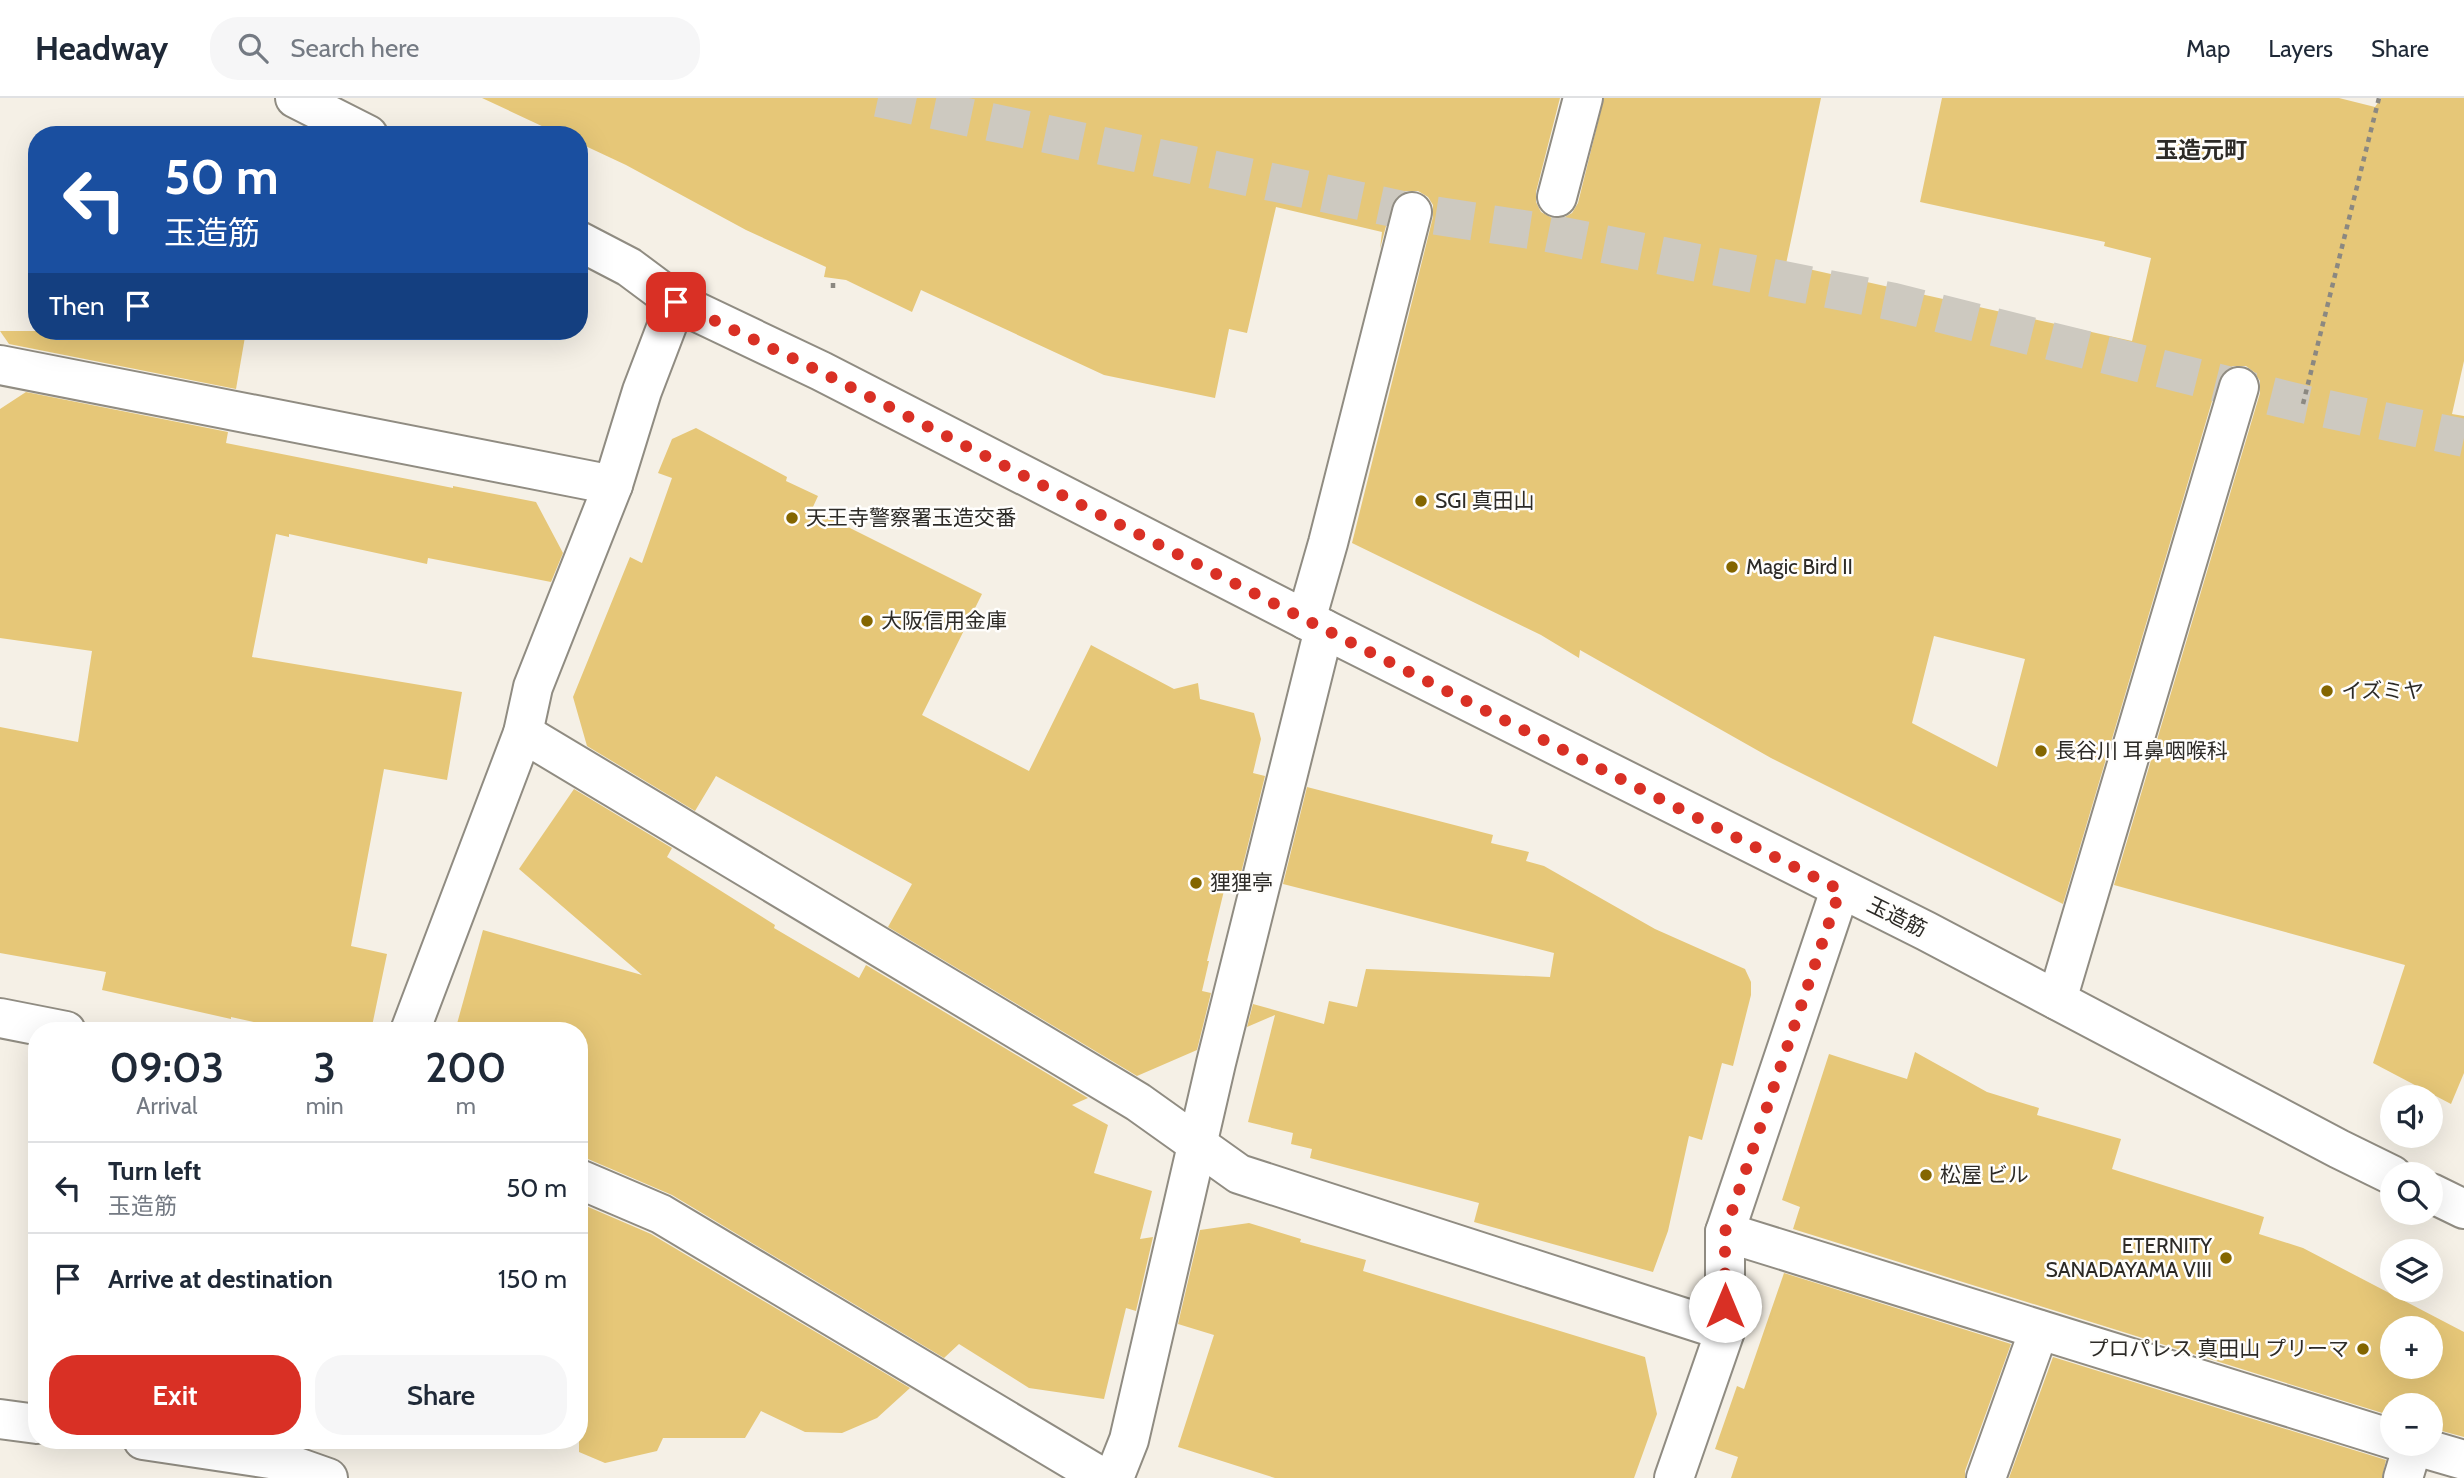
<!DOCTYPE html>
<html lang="en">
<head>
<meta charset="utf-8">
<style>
  :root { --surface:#fff; --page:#f6f6f7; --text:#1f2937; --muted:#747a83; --line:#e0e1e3; --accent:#d93025 }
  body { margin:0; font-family:Cabin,"Noto Sans JP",sans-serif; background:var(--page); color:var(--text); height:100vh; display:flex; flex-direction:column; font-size:26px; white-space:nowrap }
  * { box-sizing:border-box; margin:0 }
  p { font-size:23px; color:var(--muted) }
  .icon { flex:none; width:38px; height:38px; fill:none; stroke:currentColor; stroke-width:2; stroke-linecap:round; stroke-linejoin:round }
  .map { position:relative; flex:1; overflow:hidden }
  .panel { position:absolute; left:28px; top:924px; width:560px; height:427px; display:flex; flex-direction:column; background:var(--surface); border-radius:28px; box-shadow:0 7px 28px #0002 }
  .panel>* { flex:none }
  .guide { position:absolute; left:28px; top:28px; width:560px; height:214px; border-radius:28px; box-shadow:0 7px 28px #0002; background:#1a4fa0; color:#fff; overflow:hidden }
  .tools { position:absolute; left:2380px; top:987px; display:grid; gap:14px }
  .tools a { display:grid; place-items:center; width:63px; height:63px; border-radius:50%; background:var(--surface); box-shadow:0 7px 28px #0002; font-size:35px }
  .pin { position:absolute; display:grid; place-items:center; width:60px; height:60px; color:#fff; margin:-30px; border-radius:14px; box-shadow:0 4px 10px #0006 }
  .me { position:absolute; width:77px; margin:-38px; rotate:0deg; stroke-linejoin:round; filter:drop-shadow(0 0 5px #0008) }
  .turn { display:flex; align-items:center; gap:24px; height:147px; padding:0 21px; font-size:32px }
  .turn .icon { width:91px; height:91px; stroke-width:2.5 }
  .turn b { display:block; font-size:49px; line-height:60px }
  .then { display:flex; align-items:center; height:66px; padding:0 21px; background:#0003; gap:14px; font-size:26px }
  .eta { display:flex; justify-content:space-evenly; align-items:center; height:119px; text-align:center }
  .eta b { font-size:42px; font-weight:600; line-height:49px }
  .action { display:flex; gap:14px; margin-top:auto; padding:14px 21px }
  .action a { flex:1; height:80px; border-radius:28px; background:var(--accent); color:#fff; font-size:28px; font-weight:600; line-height:80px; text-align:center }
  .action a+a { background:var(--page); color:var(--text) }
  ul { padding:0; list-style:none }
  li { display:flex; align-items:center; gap:21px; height:91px; padding:0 21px; border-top:2px solid var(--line) }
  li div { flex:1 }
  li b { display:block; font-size:26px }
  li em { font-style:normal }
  header { display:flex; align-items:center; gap:42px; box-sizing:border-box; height:98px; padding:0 35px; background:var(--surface); border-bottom:2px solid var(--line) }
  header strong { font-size:33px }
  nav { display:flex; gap:38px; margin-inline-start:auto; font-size:24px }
  .search { width:490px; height:63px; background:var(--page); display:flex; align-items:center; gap:18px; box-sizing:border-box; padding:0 24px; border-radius:28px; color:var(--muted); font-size:26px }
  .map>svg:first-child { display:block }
</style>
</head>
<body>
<header>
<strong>Headway</strong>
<div class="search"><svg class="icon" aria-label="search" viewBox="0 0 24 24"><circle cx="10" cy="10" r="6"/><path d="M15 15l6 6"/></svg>Search here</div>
<nav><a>Map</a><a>Layers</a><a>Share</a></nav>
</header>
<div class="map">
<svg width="2464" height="1380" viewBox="0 0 2464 1380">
  <rect width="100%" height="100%" fill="#f5f0e6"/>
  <g fill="#e6c778" fill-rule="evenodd">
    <path d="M482 0H1560L1536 94V104L1541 114 1552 120H1563L1572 115 1578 105 1604 0H1821L1786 166 2132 243 2151 160 2104 148 2105 144 1920 104 1942 0H2339L2375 9 2381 0H2464V263L2452 316 2464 318V975L2451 1006 2373 965 2405 867 2114 787 2260 295V283L2254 274 2246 268H2233L2224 274 2218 283 2063 806 1771 660 1580 552 1579 560 1541 537 1352 445 1433 119V107L1428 99 1418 93H1405L1396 99 1391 109 1380 151 1382 134 1276 109 1247 235 1229 231 1215 300 1104 277 921 192 912 214 846 182 824 179 826 169 746 132 626 67 579 45V37H561ZM1934 538 2025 561 1997 669 1912 625Z"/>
    <polygon points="0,233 246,233 236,291 9,246"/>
    <polygon points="26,294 228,334 226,345 453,390 453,388 536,404 563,455 551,484 428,460 427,466 289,436 289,439 276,436 252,559 462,594 447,682 384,671 351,848 387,856 371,933 296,933 231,919 231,921 102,892 106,874 0,855 0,629 78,644 92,553 0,540 0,311"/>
    <polygon points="696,330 787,379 786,383 818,398 812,411 982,496 922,617 1029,673 1091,547 1174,591 1198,585 1200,601 1254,615 1261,641 1253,675 1265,678 1241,775 1229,772 1207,863 1209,863 1202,893 1211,895 1197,952 1137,978 888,829 912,786 716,678 695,713 587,648 573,599 630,459 642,465 672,380 658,375 672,341"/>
    <polygon points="1307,689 1493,737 1491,745 1529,754 1526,763 1544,768 1655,831 1745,871 1751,884 1751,897 1733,968 1722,965 1702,1042 1689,1038 1668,1133 1653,1174 1474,1124 1479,1105 1310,1060 1312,1051 1291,1046 1293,1035 1248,1024 1275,917 1247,929 1253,906 1324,926 1329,903 1357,909 1366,871 1550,879 1554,855 1283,786"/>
    <polygon points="574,691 672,750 667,759 775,827 774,830 859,880 866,867 1088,1000 1072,1007 1108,1027 1094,1075 1152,1093 1140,1141 1153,1139 1136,1213 1126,1210 1104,1301 1029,1290 959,1246 944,1260 672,1097 588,1061 579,1060 579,933 455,933 483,832 642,877 519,771"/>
    <path d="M1915 954 1987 994 2039 1010 2037 1017 2121 1041 2112 1071 2264 1119 2259 1136 2303 1150 2464 1234V1339L2431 1330V1307H2392V1318L1793 1131 1800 1109 1782 1102 1829 956 1907 981ZM2392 1230H2431V1269H2392Z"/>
    <polygon points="579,1105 651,1136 910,1290 877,1320 842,1335 805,1334 761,1313 745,1340 663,1340 657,1353 605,1365 579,1354"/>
    <polygon points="1249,1125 1301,1141 1300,1144 1366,1162 1363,1173 1645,1259 1657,1316 1634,1380 1275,1380 1178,1349 1214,1237 1178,1226 1200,1132"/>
    <polygon points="1784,1175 2011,1246 1965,1373 1965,1380 1731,1380 1738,1359 1715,1351 1737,1288 1744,1291"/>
    <polygon points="2053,1259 2386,1362 2382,1380 2009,1380"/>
  </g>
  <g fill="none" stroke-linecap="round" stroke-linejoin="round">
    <polyline stroke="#cdc9c0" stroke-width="38" stroke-dasharray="38 19" stroke-linecap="butt" points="878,0 1412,114 1543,134 1894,204 2303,306 2464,340"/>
    <g stroke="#908c82" stroke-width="42">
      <g id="minor">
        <polyline points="295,0 368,37"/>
        <polyline points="1557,99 1583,0"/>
        <polyline points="579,143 629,169 676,204 821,273 1324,531 1926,833 2339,1051 2392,1077"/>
        <polyline points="0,267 613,387"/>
        <polyline points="1306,522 1328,445 1412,114"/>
        <polyline points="523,635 1138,1004 1239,1076 1725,1233"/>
        <polyline points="2057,902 2239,289"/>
        <polyline points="0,920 66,933"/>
        <polyline points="410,933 523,635 533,589 613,387 642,293 676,204"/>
        <polyline points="579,1081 661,1116 1103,1380"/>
        <polyline points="2431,1095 2464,1111"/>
        <polyline points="1725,1134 2392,1341"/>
        <polyline points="0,1321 37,1326"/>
        <polyline points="143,1342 277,1362 328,1380"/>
        <polyline points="2409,1346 2464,1362"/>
        <polyline points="1114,1380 1129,1342 1216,965 1324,531"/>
        <polyline points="1674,1380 1725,1233 1725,1134 1840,792"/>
        <polyline points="1986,1380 2039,1232"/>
        <polyline points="2403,1380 2413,1347"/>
      </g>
    </g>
    <g stroke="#8b8881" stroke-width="4.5" stroke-dasharray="5 5" stroke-linecap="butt">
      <polyline points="833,190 833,180"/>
      <polyline points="2303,306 2379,0"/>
    </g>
    <use href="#minor" stroke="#fff" stroke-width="38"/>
  </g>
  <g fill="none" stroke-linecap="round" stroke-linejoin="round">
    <polyline stroke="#d93025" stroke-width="12" stroke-dasharray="0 21.6" points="676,204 821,274 1324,531 1840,792 1725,1134 1725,1208"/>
  </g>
  <g fill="#846600" stroke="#fffefc" stroke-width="2.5">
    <circle cx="1421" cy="403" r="7"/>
    <circle cx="792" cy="420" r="7"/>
    <circle cx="1732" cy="469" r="7"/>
    <circle cx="867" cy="523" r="7"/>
    <circle cx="2327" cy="593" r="7"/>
    <circle cx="2041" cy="653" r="7"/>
    <circle cx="1196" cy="785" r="7"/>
    <circle cx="1926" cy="1077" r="7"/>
    <circle cx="2226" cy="1160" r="7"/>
    <circle cx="2363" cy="1251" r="7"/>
  </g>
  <g text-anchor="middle" stroke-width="5" stroke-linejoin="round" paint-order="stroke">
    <g font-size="21" fill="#2d2b27" stroke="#fffefc" text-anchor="start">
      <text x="1435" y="410">SGI 真田山</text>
      <text x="806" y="427">天王寺警察署玉造交番</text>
      <text x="1746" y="476">Magic Bird II</text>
      <text x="881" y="530">大阪信用金庫</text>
      <text x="2341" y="600">イズミヤ</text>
      <text x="2055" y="660">長谷川 耳鼻咽喉科</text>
      <text x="1210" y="792">狸狸亭</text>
      <text x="1940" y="1084">松屋 ビル</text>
      <text x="2212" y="1155" text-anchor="end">ETERNITY<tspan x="2212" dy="24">SANADAYAMA VIII</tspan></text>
      <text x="2349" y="1258" text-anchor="end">プロパレス 真田山 プリーマ</text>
    </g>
    <g font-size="21" fill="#2d2b27" stroke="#fffefc">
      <text transform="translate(1897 819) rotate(26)" y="7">玉造筋</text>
    </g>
    <g font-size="23" font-weight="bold" fill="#2d2b27" stroke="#fffefc">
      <text x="2201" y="60">玉造元町</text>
    </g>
  </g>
</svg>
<div class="tools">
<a><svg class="icon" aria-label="sound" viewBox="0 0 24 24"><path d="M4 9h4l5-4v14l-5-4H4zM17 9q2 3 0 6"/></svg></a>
<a><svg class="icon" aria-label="search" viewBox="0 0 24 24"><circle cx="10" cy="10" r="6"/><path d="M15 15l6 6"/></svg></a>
<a><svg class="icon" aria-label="layers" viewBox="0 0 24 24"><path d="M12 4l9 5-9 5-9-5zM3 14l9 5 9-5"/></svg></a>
<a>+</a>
<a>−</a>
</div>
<div class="pin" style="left:676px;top:204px;background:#d93025"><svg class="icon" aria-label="arrive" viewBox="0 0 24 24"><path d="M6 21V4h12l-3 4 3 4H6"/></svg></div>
<svg class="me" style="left:1725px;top:1208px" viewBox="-20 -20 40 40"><circle r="19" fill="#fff"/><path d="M0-13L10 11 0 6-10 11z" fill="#d93025"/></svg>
<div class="guide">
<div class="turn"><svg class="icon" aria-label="left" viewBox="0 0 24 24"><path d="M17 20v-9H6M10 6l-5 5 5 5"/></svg><div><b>50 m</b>玉造筋</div></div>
<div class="then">Then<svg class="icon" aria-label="arrive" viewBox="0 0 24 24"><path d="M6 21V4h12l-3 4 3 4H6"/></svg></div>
</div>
<section class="panel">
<div class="eta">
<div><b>09:03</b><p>Arrival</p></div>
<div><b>3</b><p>min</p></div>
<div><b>200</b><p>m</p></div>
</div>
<ul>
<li><svg class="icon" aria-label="left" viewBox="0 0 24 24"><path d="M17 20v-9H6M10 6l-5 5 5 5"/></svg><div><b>Turn left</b><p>玉造筋</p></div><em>50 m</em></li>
<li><svg class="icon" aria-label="arrive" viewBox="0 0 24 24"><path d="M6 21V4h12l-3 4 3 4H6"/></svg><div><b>Arrive at destination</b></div><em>150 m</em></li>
</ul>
<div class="action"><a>Exit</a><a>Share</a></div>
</section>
</div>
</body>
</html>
